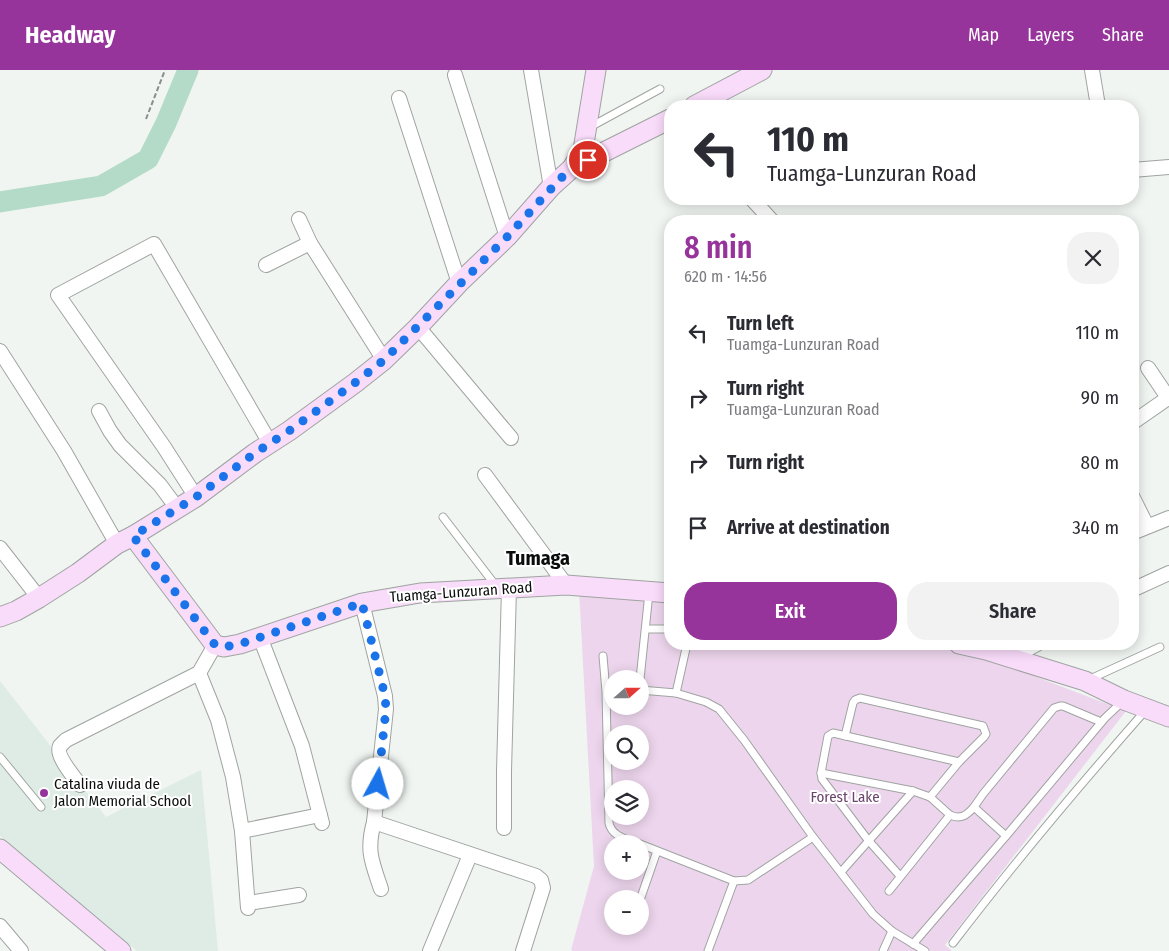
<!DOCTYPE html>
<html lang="en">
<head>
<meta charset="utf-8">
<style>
  :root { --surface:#fff; --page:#f2f2f3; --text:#2b2b33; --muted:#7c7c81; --accent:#96349b }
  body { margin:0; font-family:"Fira Sans Condensed",sans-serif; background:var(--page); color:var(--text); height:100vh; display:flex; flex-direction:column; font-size:19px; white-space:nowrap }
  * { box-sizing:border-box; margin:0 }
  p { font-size:16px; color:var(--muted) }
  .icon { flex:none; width:28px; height:28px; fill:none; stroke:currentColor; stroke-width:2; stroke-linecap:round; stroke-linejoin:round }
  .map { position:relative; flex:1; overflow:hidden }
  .details { position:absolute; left:664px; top:145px; width:475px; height:435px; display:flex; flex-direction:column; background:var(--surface); border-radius:20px; box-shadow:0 2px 12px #0003 }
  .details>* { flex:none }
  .hud { position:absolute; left:664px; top:30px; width:475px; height:105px; border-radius:20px; box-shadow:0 2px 12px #0003; background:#fff; color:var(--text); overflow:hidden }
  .needle { width:32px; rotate:69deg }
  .buttons { position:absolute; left:604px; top:600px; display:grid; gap:10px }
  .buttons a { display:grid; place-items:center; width:45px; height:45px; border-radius:50%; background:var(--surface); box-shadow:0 2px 12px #0003; font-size:25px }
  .pin { position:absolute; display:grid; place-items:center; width:42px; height:42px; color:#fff; margin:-21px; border:2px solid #fff; border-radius:50%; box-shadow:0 1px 5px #0007 }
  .me { position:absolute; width:55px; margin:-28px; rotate:6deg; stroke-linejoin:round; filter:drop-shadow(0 0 4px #0008) }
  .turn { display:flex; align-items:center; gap:18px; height:105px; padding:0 20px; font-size:22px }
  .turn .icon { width:65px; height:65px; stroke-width:2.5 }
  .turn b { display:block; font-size:35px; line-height:42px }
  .round { display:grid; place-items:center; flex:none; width:52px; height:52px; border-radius:20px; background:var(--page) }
  .head { display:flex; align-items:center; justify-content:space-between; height:85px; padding:0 20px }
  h1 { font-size:30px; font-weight:600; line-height:38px; color:var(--accent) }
  .action { display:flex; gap:10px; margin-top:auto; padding:10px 20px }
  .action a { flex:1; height:58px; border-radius:20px; background:var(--accent); color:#fff; font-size:20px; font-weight:600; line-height:58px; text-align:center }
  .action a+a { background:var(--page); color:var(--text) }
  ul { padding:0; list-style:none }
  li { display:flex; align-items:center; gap:15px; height:65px; padding:0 20px }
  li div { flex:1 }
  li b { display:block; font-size:19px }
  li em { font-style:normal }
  header { display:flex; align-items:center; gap:30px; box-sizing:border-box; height:70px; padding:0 25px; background:var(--accent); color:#fff }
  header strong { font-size:24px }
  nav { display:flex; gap:28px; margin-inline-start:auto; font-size:18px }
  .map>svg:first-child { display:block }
</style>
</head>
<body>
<header>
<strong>Headway</strong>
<nav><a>Map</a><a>Layers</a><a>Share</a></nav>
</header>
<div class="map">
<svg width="1169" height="881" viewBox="0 0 1169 881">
  <rect width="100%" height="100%" fill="#f0f5f2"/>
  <polygon fill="#dfece5" points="0,611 106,747 201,700 218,881 137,881 0,766"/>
  <path fill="#edd6ed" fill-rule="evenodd" d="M579 520 670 528V574H923L973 583 1126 641 945 875 952 881H573L571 880 594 796ZM612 609H640V636H612ZM612 664H640V691H612ZM612 719H640V746H612ZM612 774H640V801H612ZM612 829H640V856H612Z"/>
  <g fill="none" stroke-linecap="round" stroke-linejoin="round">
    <polyline stroke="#b3dbc7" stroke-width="21" points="0,132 101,116 148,89 166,53 188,0"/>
    <g stroke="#9fa4a1" stroke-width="9">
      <g id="lane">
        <polyline points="590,57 660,19"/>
        <polyline points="443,447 496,516"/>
        <polyline points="646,559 670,559"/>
        <path d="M603 586 606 622 609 753C612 767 627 769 639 774"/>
        <polyline points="640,609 649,523"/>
        <polyline points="1088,610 1160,577"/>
        <polyline points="640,620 676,623 706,632 719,639 744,670 813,767 873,844 892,861 925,881"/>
        <polyline points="676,623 687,574"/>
        <polyline points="845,666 853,633 855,630 860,628 983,656 986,664 984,667 959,692 930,727"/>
        <polyline points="0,687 41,737"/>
        <polyline points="821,703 913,721 930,727 950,745 889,821"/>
        <path d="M950 745C961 750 967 745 974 737"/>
        <polyline points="1006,766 974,737 983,724 1054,638 1060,636 1063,636 1101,652"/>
        <polyline points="640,774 734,811 748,810 813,767"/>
        <polyline points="841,802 913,721"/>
        <polyline points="900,806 868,770 822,709 821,703 828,666 833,663 959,692"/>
        <polyline points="640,830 657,781"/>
        <path d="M953 873C1014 793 1079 716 1145 641"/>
        <polyline points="913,874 1006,766 1105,648 1123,631"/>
        <polyline points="708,881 734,811"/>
        <polyline points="883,881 892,861"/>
      </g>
    </g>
    <g stroke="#9fa4a1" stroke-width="16">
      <g id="street">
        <polyline points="531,0 551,117"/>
        <polyline points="1092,0 1098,36"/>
        <polyline points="455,5 507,167"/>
        <polyline points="399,28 459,213"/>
        <polyline points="1132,100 1169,97"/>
        <polyline points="752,129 772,151"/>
        <polyline points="299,149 310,173 384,290"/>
        <polyline points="266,195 310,173"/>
        <polyline points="418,257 511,368"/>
        <polyline points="0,281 64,381 117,474"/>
        <polyline points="1148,298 1169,329"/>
        <polyline points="99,341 110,361 120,375 160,415 177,438"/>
        <polyline points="1132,353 1168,328"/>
        <polyline points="485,405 566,515"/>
        <polyline points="1132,426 1147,456"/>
        <polyline points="196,427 164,377 58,225 154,174 270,373"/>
        <polyline points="1132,463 1169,448"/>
        <polyline points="0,478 39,528"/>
        <polyline points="1132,520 1169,503"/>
        <path d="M362 533 385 626 386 639 374 752C366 781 372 792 381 819"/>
        <polyline points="260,567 302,676 322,753"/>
        <polyline points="1011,588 1037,574"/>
        <polyline points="199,603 218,650 233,707 242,761 248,838"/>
        <path d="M80 715C74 707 55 685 60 676 62 674 64 672 66 670L199 603 215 575"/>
        <polyline points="374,752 536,806 541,810 543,818 523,881"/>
        <polyline points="504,758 504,701 509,518"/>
        <polyline points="242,761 320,745"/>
        <polyline points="248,833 299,825"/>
        <polyline points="0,856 21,881"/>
        <polyline points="430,881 470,785"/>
      </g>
    </g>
    <g stroke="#9fa4a1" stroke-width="21">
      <g id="secondary">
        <polyline points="694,36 762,0"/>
        <polyline points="572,98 583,80 596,0"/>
        <polyline points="133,466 215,575 224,577 240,574 362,533 420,523 566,515 670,523"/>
        <polyline points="0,547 16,541 39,528 78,503 117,474 133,466 196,427 255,383 289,361 355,313 384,290 418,257 459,213 507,167 551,117 572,98 670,49"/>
        <polyline points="959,574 986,580 1085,611 1124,630 1169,647"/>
        <polyline points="0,779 121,881"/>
      </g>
    </g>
    <polyline stroke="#8a8e8c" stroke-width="2" stroke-dasharray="5 2.5" stroke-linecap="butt" points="146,49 165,0"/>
    <use href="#lane" stroke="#fff" stroke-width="7"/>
    <use href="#street" stroke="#fff" stroke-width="14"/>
    <use href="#secondary" stroke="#f9dbfa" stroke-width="19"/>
  </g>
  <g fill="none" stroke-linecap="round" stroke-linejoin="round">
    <polyline stroke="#1a73e8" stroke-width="9" stroke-dasharray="0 16.2" points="378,714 386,639 385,626 362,533 240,574 224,577 215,575 133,466 196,427 255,383 289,361 356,312 384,290 507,167 560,109 572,98 588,90"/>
  </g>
  <circle fill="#96349b" stroke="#fff" stroke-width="2" cx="44" cy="723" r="5"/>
  <g text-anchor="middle" stroke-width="4" stroke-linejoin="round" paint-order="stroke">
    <g font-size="15" fill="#0b0d0c" stroke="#fff">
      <text transform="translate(461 522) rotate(-4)" y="5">Tuamga-Lunzuran Road</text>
    </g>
    <g font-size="15" fill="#0b0d0c" stroke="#fff" text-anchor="start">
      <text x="54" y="719">Catalina viuda de<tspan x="54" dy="17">Jalon Memorial School</tspan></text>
    </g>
    <g font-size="15" fill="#6b446c" stroke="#fff">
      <text x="845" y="732">Forest Lake</text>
    </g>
    <g font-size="20" font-weight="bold" fill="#0b0d0c" stroke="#fff">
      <text x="538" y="495">Tumaga</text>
    </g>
  </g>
</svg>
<div class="buttons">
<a><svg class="needle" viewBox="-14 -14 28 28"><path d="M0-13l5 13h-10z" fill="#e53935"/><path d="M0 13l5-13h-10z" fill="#7c7c81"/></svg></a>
<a><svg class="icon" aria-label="search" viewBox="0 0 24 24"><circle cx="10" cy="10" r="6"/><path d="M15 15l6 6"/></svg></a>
<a><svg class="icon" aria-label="layers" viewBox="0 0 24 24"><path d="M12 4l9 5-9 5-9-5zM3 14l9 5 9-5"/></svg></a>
<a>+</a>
<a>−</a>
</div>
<div class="pin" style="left:588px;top:90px;background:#d93025"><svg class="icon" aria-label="arrive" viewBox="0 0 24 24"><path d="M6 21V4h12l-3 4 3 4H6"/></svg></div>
<svg class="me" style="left:378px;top:714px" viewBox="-20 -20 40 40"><circle r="19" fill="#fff"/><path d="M0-13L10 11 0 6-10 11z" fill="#1a73e8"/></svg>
<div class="hud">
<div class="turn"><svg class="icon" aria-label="left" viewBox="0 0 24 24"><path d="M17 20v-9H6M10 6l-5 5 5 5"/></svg><div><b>110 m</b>Tuamga-Lunzuran Road</div></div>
</div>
<section class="details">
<div class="head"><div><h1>8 min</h1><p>620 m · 14:56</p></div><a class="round"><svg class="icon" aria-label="close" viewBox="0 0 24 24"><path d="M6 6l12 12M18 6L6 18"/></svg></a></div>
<ul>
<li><svg class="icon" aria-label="left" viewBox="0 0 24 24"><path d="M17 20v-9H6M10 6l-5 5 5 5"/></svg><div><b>Turn left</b><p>Tuamga-Lunzuran Road</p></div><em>110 m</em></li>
<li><svg class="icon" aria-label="right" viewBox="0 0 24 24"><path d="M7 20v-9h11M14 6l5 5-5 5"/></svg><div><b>Turn right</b><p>Tuamga-Lunzuran Road</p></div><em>90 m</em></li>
<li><svg class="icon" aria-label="right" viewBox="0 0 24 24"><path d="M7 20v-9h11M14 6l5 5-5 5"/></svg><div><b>Turn right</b></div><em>80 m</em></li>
<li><svg class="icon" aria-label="arrive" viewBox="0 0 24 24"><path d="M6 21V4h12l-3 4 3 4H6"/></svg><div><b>Arrive at destination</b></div><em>340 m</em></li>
</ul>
<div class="action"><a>Exit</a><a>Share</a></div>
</section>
</div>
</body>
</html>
